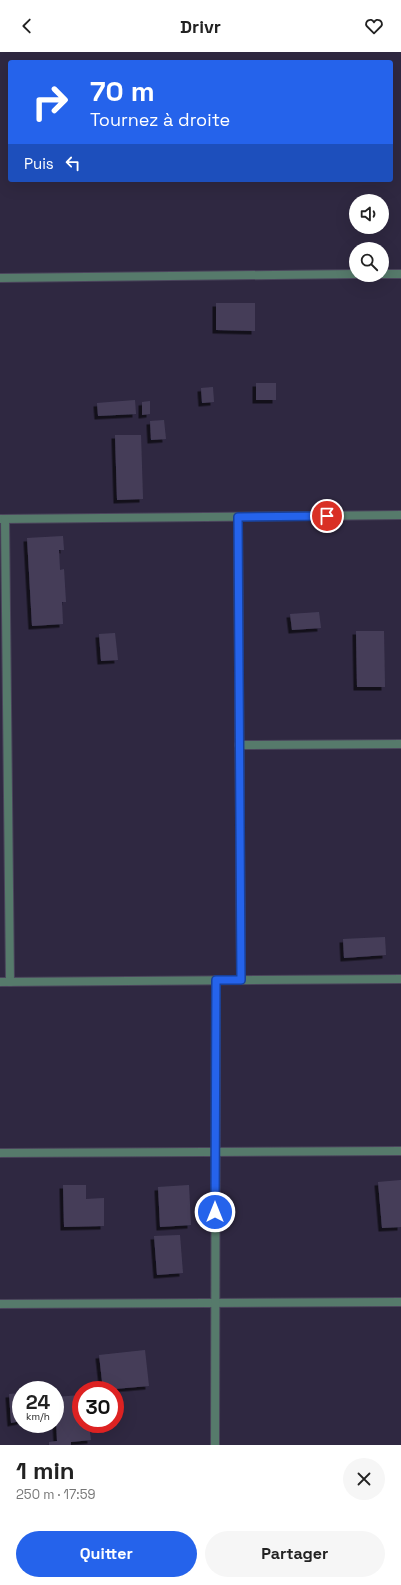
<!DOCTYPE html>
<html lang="fr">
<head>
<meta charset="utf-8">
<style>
  :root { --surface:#fff; --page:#f6f6f6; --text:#222; --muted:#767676; --accent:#2563eb }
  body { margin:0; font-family:"Space Grotesk",sans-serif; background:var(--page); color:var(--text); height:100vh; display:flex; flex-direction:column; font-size:15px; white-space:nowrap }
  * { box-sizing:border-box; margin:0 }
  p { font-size:13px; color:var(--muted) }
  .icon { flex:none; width:22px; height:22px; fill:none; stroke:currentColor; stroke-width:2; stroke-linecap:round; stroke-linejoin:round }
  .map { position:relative; height:1393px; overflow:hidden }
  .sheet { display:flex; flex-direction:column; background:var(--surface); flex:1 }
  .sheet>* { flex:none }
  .top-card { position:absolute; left:8px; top:8px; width:385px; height:122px; border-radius:4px; box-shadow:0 4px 16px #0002; background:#2563eb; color:#fff; overflow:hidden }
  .tools { position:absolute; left:349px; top:142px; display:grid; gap:8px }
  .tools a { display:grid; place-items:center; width:40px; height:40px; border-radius:50%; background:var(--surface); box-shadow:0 4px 16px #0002; font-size:20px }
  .speed { position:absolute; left:12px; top:1329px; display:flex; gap:8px; font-size:20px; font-weight:700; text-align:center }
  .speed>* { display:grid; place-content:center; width:52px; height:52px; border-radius:50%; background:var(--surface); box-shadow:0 4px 16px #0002; line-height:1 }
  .speed small { font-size:10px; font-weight:400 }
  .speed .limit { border:6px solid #d22; background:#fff; color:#111 }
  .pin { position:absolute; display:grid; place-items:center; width:34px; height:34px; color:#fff; margin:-17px; border:2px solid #fff; border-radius:50%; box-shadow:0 1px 4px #0007 }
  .me { position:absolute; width:44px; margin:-22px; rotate:0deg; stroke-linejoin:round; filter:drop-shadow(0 0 3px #0008) }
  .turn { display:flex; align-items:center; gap:14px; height:84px; padding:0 16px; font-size:18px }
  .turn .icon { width:52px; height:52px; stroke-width:2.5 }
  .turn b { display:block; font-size:28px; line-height:34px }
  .then { display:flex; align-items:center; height:38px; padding:0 16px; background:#0003; gap:8px; font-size:15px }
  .round { display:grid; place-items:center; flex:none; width:42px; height:42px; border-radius:21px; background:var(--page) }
  .overview { display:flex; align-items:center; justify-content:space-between; height:68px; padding:0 16px }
  h1 { font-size:24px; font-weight:700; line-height:30px }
  .cta { display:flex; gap:8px; margin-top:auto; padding:8px 16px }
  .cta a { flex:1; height:46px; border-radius:24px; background:var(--accent); color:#fff; font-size:16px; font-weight:700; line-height:46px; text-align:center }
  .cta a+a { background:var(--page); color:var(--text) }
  header { display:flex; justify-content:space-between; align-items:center; height:52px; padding:0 16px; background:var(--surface); font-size:18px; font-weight:700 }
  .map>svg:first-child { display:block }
</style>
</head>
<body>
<header><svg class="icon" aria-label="back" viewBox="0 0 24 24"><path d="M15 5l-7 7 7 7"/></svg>Drivr<svg class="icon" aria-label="heart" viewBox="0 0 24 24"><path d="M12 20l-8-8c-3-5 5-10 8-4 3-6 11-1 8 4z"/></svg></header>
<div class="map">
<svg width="401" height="1393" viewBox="0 0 401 1393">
  <defs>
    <filter id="shadow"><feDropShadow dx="-3.5" dy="3.5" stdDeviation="0" flood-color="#0009"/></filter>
  </defs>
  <rect width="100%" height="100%" fill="#2f2841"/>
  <g fill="#453e59" filter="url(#shadow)">
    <polygon points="216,251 255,251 255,279 216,278"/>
    <rect x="256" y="331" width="20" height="17"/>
    <polygon points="213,335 214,350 202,351 201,336"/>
    <polygon points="135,348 136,362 98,364 97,351"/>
    <polygon points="150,349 150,362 142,363 142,350"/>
    <polygon points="164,368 166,387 151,388 150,369"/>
    <polygon points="115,383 141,383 143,447 117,448"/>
    <polygon points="63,484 64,498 59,498 60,518 64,517 66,550 62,550 63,572 32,574 27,486"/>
    <polygon points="319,560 321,576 292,578 290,562"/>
    <polygon points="356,579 384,579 385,635 357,635"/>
    <polygon points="115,581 118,608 101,609 99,582"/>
    <polygon points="385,885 386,903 344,906 343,887"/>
    <polygon points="401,1128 401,1175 382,1176 378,1130"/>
    <polygon points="63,1133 86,1133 86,1147 104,1146 104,1174 64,1175"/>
    <polygon points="189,1133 191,1173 160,1175 158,1135"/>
    <polygon points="180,1183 183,1221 157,1223 154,1184"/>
    <polygon points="145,1298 149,1334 103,1338 99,1303"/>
    <polygon points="21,1341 21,1369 11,1371 9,1342"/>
    <polygon points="81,1343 81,1372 89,1372 91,1388 71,1390 71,1393 49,1393 49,1390 57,1389 55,1345"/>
  </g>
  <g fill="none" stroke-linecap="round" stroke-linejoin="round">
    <g stroke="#4a445b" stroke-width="10">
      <g id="street">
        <polyline points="382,222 401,222"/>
        <polyline points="0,226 356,222"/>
        <polyline points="238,465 241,928"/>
        <polyline points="1,467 401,463"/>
        <polyline points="5,467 10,930"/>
        <polyline points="239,693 401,692"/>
        <polyline points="0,930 401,927"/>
        <polyline points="0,1101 401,1099"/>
        <polyline points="0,1252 401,1250"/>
        <polyline points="215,1393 216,928"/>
      </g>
    </g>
    <use href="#street" stroke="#567a6b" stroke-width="8"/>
  </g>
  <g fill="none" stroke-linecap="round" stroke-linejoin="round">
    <g stroke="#184099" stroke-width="10">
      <polyline id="route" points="215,1160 216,928 241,928 238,465 327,464"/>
    </g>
    <use href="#route" stroke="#2563eb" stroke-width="7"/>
  </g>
</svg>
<div class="tools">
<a><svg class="icon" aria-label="sound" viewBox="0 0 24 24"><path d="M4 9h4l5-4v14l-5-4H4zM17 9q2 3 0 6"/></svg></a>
<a><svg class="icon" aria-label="search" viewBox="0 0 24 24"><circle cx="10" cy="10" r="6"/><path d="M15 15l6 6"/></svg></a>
</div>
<div class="speed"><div>24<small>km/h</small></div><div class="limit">30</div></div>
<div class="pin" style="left:327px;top:464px;background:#d93025"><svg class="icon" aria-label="arrive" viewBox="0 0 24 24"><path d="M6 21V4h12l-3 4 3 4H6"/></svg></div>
<svg class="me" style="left:215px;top:1160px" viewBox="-20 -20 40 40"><circle r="17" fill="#2563eb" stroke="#fff" stroke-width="3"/><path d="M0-11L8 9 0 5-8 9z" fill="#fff"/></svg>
<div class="top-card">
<div class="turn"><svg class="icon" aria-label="right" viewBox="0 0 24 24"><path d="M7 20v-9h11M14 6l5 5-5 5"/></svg><div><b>70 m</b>Tournez à droite</div></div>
<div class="then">Puis<svg class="icon" aria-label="left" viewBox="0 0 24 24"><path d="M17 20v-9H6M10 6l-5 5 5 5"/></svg></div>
</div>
</div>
<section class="sheet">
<div class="overview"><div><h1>1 min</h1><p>250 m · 17:59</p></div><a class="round"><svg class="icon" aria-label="close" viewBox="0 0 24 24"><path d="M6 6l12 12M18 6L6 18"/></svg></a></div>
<div class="cta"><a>Quitter</a><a>Partager</a></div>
</section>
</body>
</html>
